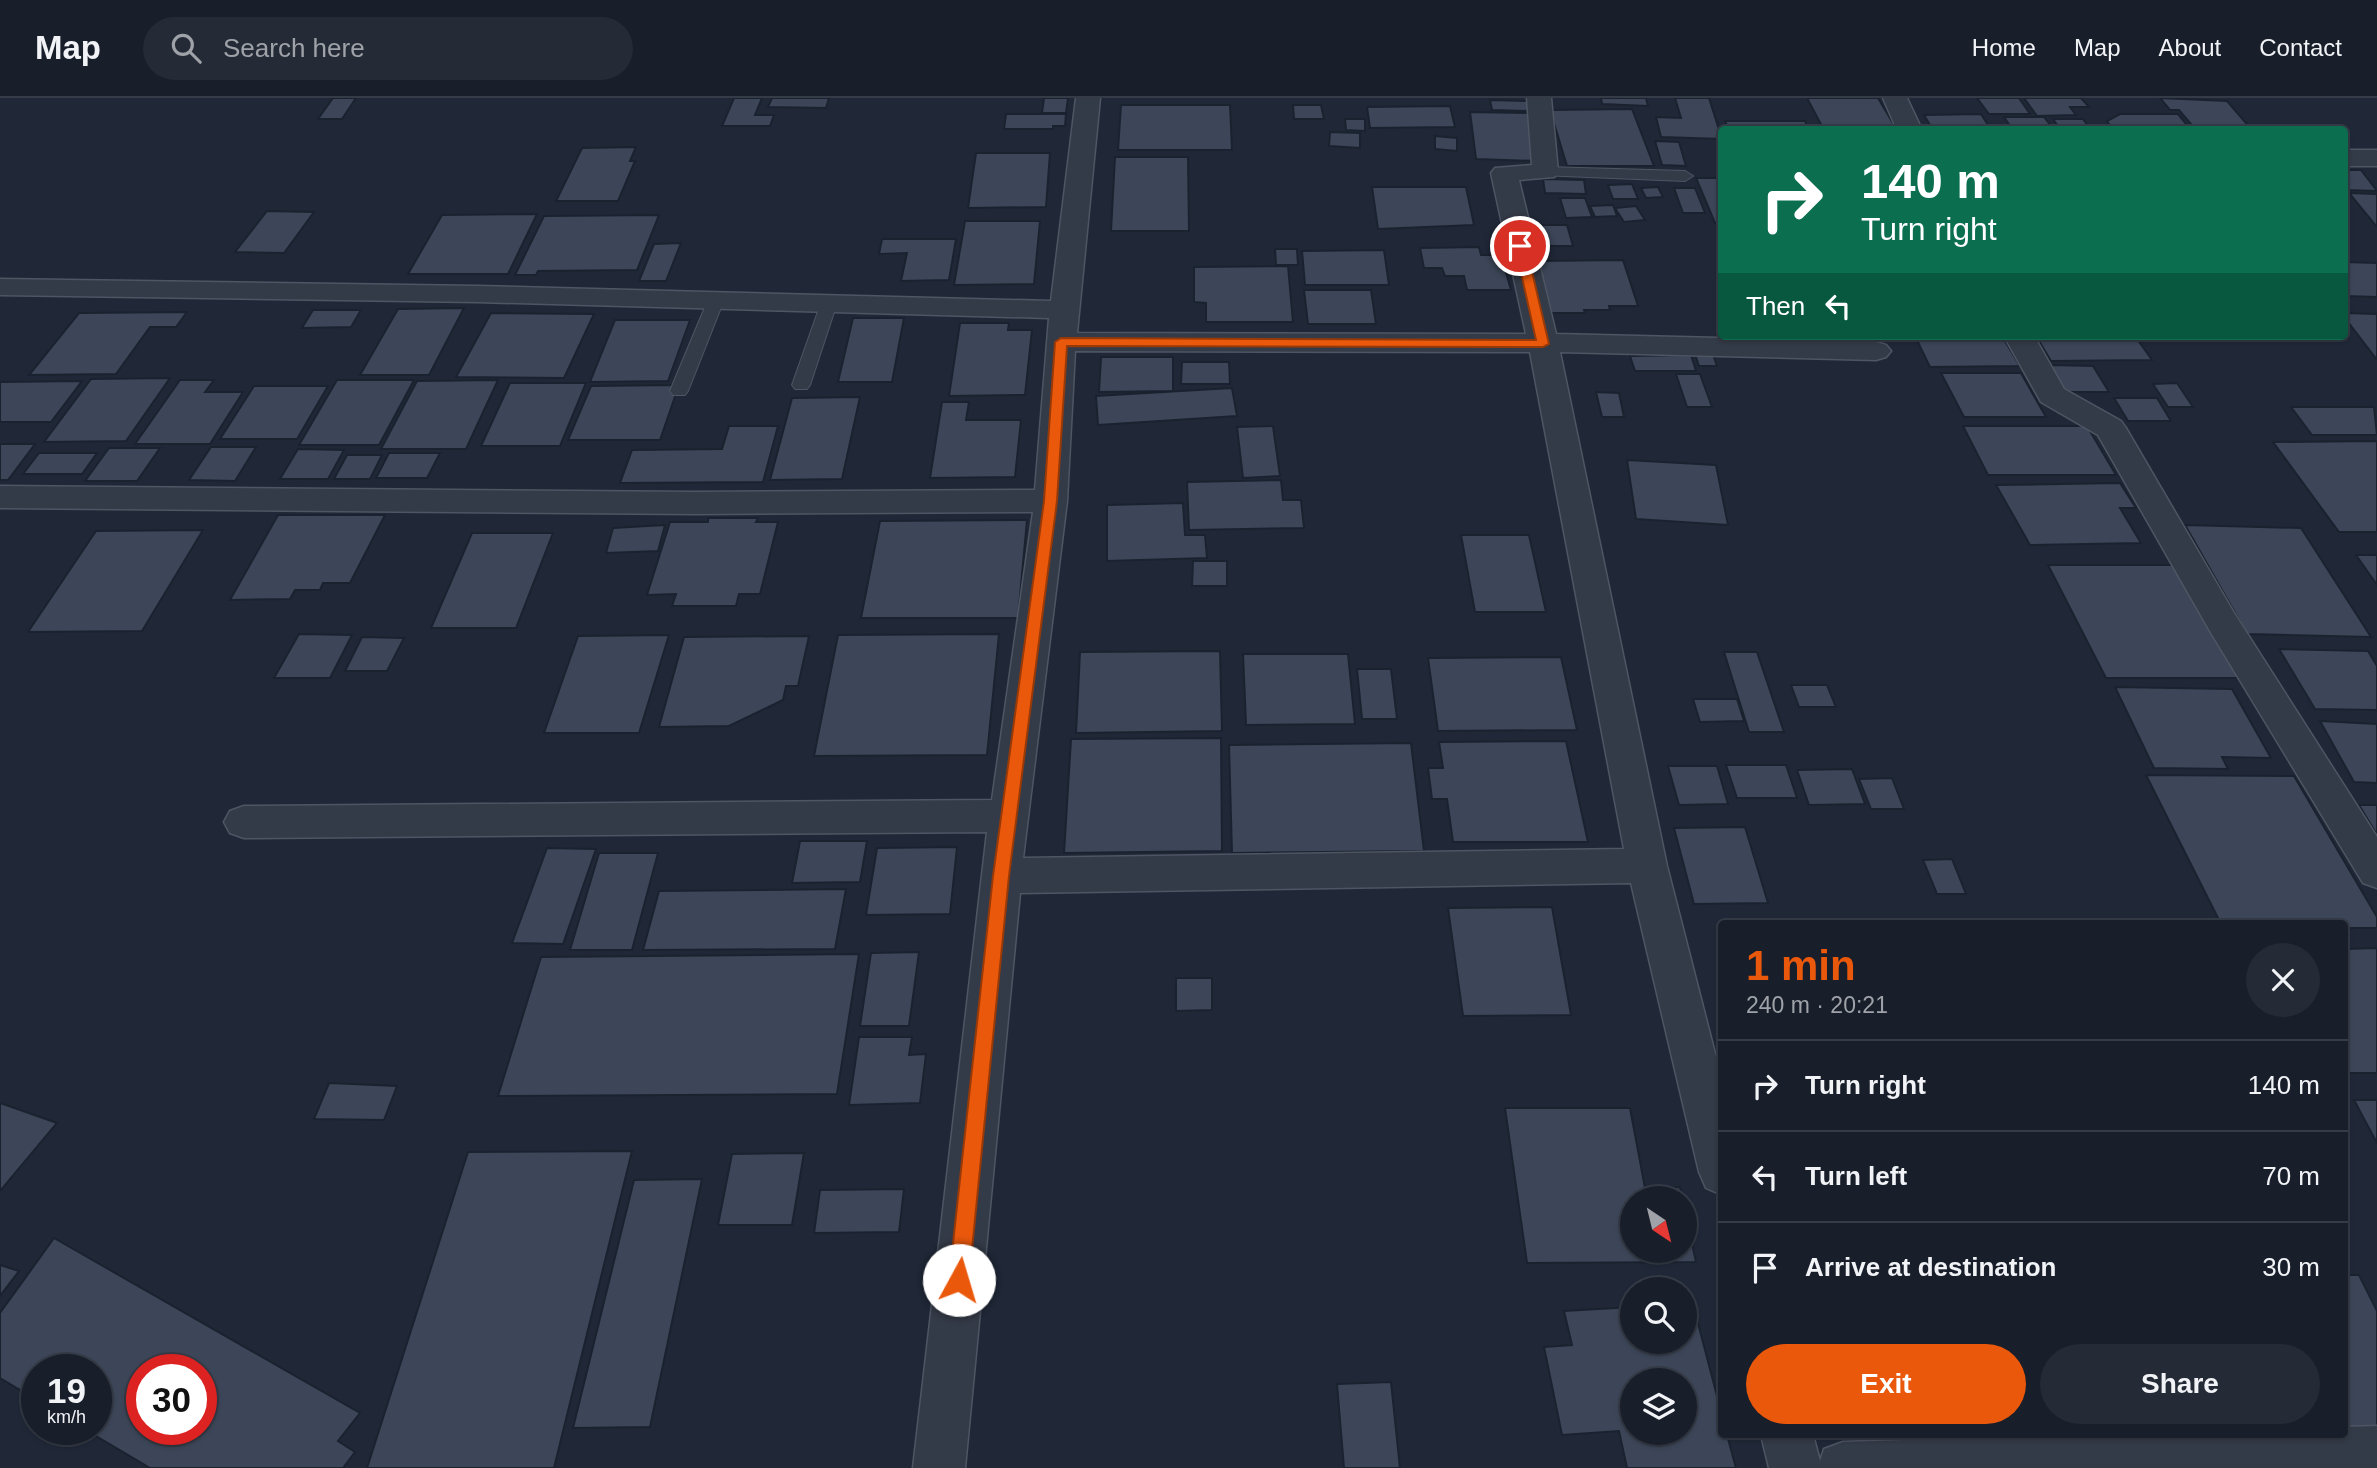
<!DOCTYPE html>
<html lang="en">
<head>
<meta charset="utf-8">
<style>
  :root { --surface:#181e2a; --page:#252b36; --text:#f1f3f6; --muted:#9fa2a8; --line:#363c47; --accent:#ea580c }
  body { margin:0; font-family:Arial,sans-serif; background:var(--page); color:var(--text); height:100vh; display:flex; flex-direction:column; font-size:26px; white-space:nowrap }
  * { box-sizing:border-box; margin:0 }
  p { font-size:23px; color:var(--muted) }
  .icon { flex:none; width:38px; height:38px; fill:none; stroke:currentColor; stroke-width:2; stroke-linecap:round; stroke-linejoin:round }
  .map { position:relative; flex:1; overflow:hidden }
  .panel { position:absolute; left:1718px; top:822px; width:630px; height:518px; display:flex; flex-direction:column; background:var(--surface); border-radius:7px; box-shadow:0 2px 5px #0004,0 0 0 2px var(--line) }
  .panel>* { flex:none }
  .guide { position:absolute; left:1718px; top:28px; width:630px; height:214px; border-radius:7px; box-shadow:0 2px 5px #0004,0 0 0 2px var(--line); background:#0b6e4f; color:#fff; overflow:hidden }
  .needle { width:46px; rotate:145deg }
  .controls { position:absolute; left:1620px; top:1088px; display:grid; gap:14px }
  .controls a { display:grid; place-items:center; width:77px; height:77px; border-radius:50%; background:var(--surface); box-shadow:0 2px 5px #0004,0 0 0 2px var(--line); font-size:35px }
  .speed { position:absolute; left:21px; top:1256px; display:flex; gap:14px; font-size:35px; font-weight:700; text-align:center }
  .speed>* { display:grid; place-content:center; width:91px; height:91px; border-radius:50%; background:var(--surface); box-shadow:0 2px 5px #0004,0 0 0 2px var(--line); line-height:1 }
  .speed small { font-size:18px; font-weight:400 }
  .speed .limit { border:10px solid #d22; background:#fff; color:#111 }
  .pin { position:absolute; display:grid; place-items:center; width:60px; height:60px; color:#fff; margin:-30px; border:4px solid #fff; border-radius:50%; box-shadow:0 2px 7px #0007 }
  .me { position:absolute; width:77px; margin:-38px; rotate:6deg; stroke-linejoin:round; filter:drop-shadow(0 0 5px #0008) }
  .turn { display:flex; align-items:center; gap:24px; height:147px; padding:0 28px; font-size:32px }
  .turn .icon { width:91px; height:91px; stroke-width:2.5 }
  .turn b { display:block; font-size:49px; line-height:60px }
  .then { display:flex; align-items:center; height:66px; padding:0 28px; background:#0003; gap:14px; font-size:26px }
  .round { display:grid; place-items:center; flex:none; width:74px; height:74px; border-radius:37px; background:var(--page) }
  .summary { display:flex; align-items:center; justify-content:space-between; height:119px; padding:0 28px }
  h1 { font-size:42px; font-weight:700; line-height:52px; color:var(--accent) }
  .action { display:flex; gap:14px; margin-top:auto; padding:14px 28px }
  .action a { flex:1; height:80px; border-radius:42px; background:var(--accent); color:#fff; font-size:28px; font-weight:700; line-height:80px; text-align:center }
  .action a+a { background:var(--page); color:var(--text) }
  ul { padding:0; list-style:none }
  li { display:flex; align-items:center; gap:21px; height:91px; padding:0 28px; border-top:2px solid var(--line) }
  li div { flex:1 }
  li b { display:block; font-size:26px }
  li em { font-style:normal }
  header { display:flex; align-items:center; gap:42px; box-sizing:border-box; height:98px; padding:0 35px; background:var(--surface); border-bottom:2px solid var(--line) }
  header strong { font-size:33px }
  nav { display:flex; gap:38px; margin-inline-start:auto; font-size:24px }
  .search { width:490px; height:63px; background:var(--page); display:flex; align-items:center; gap:18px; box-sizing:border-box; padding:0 24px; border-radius:38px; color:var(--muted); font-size:26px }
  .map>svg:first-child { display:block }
</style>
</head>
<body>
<header>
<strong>Map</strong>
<div class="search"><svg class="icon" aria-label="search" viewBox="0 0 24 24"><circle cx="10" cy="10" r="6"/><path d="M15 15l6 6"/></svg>Search here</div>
<nav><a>Home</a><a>Map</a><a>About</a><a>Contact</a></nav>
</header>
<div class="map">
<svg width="2377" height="1370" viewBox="0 0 2377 1370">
  <rect width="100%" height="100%" fill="#202838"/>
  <g fill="#3c4658" stroke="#1b222f" stroke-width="2" fill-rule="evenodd">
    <polygon points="333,0 356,0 342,21 318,21"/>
    <polygon points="734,0 762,0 755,17 774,17 770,28 722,28"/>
    <polygon points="772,0 829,0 826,10 768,9"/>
    <polygon points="1044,0 1068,0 1066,15 1042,15"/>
    <polygon points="1601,0 1646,0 1648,8 1602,6"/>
    <polygon points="1675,0 1709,0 1722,41 1661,39 1656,19 1681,20"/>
    <polygon points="1807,0 1878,0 1897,32 1824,32"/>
    <polygon points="1977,0 2019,0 2030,16 1989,16"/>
    <polygon points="2024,0 2081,0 2089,9 2070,9 2076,17 2037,18"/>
    <polygon points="2160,0 2227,3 2252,32 2196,32 2179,12 2170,12"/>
    <polygon points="1490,2 1528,3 1530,13 1492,12"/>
    <polygon points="1121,7 1230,7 1232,52 1118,52"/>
    <polygon points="1293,7 1321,7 1324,21 1294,21"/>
    <polygon points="1450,8 1455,29 1370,30 1367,9"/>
    <polygon points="1632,11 1654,68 1567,68 1550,12"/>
    <polygon points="1470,14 1528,15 1536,63 1476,61"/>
    <polygon points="1006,16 1066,16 1065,28 1053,28 1053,31 1004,31"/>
    <polygon points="1981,16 1991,32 1933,32 1924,17"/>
    <polygon points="2120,16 2178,16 2191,32 2113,32 2107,23"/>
    <polygon points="2004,19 2044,19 2054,32 2013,32"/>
    <polygon points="1345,21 1365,21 1365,33 1346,32"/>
    <polygon points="2053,21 2083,21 2090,31 2060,31"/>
    <polygon points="1725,23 1805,23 1809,32 1729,32"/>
    <polygon points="1330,34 1360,35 1360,50 1329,48"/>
    <polygon points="1435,38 1457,40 1457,53 1435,51"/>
    <polygon points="1655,43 1679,44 1686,68 1662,67"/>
    <polygon points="636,49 630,63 635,63 618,103 556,103 582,50"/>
    <polygon points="976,55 1050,55 1046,109 968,110"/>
    <polygon points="1115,59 1188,59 1189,133 1111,133"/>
    <polygon points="2345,72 2361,72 2377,93 2345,92"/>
    <polygon points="1696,80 1722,80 1722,125 1715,125"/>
    <polygon points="1543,81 1584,82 1586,96 1545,95"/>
    <polygon points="1632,86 1638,101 1613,101 1608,87"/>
    <polygon points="1372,89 1466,89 1474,127 1378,131"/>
    <polygon points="1658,89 1663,99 1646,100 1641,90"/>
    <polygon points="1674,90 1695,90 1705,115 1683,115"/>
    <polygon points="2349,95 2377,96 2377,129"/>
    <polygon points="1560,100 1585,100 1592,119 1566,120"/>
    <polygon points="1613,107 1617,118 1595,119 1590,108"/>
    <polygon points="1636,108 1645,122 1624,124 1615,110"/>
    <polygon points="267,113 314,114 284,155 235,154"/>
    <polygon points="537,116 508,176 408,176 442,117"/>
    <polygon points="659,117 637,172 538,173 536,177 515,177 544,118"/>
    <polygon points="965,123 1040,123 1034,186 954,187"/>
    <polygon points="1526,127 1567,127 1573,148 1532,148"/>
    <polygon points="882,141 956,141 949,182 901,183 907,155 879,156"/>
    <polygon points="681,145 666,183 639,183 654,146"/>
    <polygon points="1479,149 1481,157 1501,157 1511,192 1467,192 1464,178 1445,178 1442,170 1424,170 1420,150"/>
    <polygon points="1275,151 1297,151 1298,167 1276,167"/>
    <polygon points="1384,152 1389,187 1305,187 1302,153"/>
    <polygon points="1623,162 1638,208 1609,208 1610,212 1584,212 1585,215 1548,215 1535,163"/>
    <polygon points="2345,164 2377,165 2377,199 2345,198"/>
    <polygon points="1288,168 1293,224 1206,224 1206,205 1194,204 1194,169"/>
    <polygon points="1304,192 1371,192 1376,226 1308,226"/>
    <polygon points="464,210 429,277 360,277 398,211"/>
    <polygon points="313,212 361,212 351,229 302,230"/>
    <polygon points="187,214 176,229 150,229 116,276 29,277 79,215"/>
    <polygon points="491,215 594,216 564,280 456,279"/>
    <polygon points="2345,215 2377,216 2377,262 2345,220"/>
    <polygon points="853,220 904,220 892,284 838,284"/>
    <polygon points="615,222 690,222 668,283 590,284"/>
    <polygon points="960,225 1009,225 1008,232 1032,232 1025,297 949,298"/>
    <polygon points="1915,238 2002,238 2020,268 1930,269"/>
    <polygon points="2036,238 2135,238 2152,262 2051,263"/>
    <polygon points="1695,256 1713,256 1717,268 1699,268"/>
    <polygon points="1691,257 1696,273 1635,273 1630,258"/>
    <polygon points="1101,259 1173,259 1173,293 1099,294"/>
    <polygon points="1182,264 1229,264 1230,286 1181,286"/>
    <polygon points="2048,267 2093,268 2109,294 2065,294"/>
    <polygon points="1941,275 2021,275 2046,319 1964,319"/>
    <polygon points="1676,276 1700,276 1712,309 1687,309"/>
    <polygon points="170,280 126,343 44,344 91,281"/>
    <polygon points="180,282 214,282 205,294 243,294 210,346 135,346"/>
    <polygon points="337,282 414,282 379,347 299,347"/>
    <polygon points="498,282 466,351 381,351 417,283"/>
    <polygon points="82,283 51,324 0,324 0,284"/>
    <polygon points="510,285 586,285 560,348 481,348"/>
    <polygon points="2177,285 2193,309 2168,309 2153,286"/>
    <polygon points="679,287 660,342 568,342 591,288"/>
    <polygon points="254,288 328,288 297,341 220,341"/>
    <polygon points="1232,290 1237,318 1098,327 1096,298"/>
    <polygon points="1596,294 1619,295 1624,319 1602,319"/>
    <polygon points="860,299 842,381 770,382 792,300"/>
    <polygon points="2114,300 2157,300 2171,323 2128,323"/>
    <polygon points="942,304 969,304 966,322 1021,322 1015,379 930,380"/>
    <polygon points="2291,309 2374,309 2377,337 2312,337"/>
    <polygon points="729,328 778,328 763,384 620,385 632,352 722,351"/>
    <polygon points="1273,328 1280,378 1243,380 1237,329"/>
    <polygon points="1963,328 2087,328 2116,377 1988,377"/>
    <polygon points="2377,343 2377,434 2339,434 2273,344"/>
    <polygon points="0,346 35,346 8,382 0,382"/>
    <polygon points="211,349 256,349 235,383 189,382"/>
    <polygon points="109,350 160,350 137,383 85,383"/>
    <polygon points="298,351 344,352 328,381 280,381"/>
    <polygon points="39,355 97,355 82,376 23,376"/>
    <polygon points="389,355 440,355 427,380 376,380"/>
    <polygon points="347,357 382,357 370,381 334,381"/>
    <polygon points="1627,362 1716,367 1728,427 1636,421"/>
    <polygon points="1281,382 1283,402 1301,402 1304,430 1189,432 1187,384"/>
    <polygon points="2120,385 2136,410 2120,410 2141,445 2030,447 1996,387"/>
    <polygon points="1183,405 1185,437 1205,437 1207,460 1107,463 1107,407"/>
    <polygon points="278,417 385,417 350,485 323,485 320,492 295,492 290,501 230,502"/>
    <polygon points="708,420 758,420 756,424 778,424 760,496 739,496 736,508 672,508 676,496 647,497 670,424 708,424"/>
    <polygon points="1027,422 1018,520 861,520 880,423"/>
    <polygon points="665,427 658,453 606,455 613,430"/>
    <polygon points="2185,427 2301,430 2371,539 2247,536"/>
    <polygon points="203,432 142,533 28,534 96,433"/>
    <polygon points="472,435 553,435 516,530 431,530"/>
    <polygon points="1461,437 1529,437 1546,514 1475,514"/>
    <polygon points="2356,457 2377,457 2377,487"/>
    <polygon points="1193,463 1227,463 1227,488 1192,488"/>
    <polygon points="2048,467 2173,467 2239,580 2106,580"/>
    <polygon points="299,536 352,537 330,580 274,580"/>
    <polygon points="999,536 987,657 814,658 838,537"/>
    <polygon points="669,537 639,635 544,635 578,538"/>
    <polygon points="809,538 798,588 786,588 783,602 729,628 659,629 684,539"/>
    <polygon points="362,539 404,540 387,573 345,573"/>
    <polygon points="2279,551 2368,553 2377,568 2377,612 2315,611"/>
    <polygon points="1220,553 1222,633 1076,635 1080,554"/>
    <polygon points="1724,554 1757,554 1784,634 1749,634"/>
    <polygon points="1243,556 1348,556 1355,626 1246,627"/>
    <polygon points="1561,559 1577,632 1438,633 1428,560"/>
    <polygon points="1357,571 1391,571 1397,621 1362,621"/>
    <polygon points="1791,587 1827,587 1836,609 1799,609"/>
    <polygon points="2115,589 2232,591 2271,660 2222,659 2228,671 2154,670"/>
    <polygon points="1693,601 1737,601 1744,623 1700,624"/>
    <polygon points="2320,623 2377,626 2377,685 2354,684"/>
    <polygon points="1221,640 1222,753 1064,755 1071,641"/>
    <polygon points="1566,643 1588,744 1453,744 1447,701 1432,701 1428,670 1443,670 1439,644"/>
    <polygon points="1411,645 1424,753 1232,755 1229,647"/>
    <polygon points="1726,667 1786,667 1797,700 1737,700"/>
    <polygon points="1668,668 1717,668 1728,706 1679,707"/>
    <polygon points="1852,671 1865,706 1809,707 1797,672"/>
    <polygon points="2146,677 2294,678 2377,819 2377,830 2345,830 2345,826 2221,826"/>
    <polygon points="1892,680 1904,711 1871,711 1859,681"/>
    <polygon points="2359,707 2377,707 2377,737"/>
    <polygon points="1745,729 1768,805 1694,806 1674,730"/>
    <polygon points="800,743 867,743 860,784 792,785"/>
    <polygon points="957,749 950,816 866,817 877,750"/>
    <polygon points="547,750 596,751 563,846 512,845"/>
    <polygon points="599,755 658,755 632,852 570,852"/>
    <polygon points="1952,761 1966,796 1937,796 1923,762"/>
    <polygon points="846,791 835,851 643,852 659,793"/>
    <polygon points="1552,809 1571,917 1463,918 1448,810"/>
    <polygon points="2377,850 2377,975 2345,975 2345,851"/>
    <polygon points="919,854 909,928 860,928 871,855"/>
    <polygon points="859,856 837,996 498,998 541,859"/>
    <polygon points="1176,880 1212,880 1212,912 1176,913"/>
    <polygon points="859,939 912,939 909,957 926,956 920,1005 849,1007"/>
    <polygon points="329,985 397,988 384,1022 314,1021"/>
    <polygon points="2354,1002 2377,1002 2377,1045"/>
    <polygon points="0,1005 57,1025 0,1093"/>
    <polygon points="1505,1010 1630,1010 1645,1090 1680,1089 1682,1101 1633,1101 1633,1153 1685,1153 1685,1114 1696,1164 1527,1165"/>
    <polygon points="632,1053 554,1370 367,1370 468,1054"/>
    <polygon points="804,1055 792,1127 718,1127 732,1056"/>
    <polygon points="702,1081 650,1329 573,1330 634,1082"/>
    <polygon points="904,1091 899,1134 814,1135 820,1092"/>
    <path d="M54 1140 360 1315 338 1343 355 1354 343 1370H150L86 1332H96V1272H37V1302L0 1280V1215ZM142 1272H201V1332H142Z"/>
    <polygon points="0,1167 19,1173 0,1198"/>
    <polygon points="2345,1177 2359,1177 2377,1213 2377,1332 2345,1332"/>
    <path d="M1693 1206 1722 1317V1337H1727L1736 1370H1627L1619 1333 1562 1337 1544 1249 1572 1247 1564 1213 1633 1209V1244H1685V1207ZM1633 1283H1685V1335H1633Z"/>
    <polygon points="1391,1284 1400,1370 1344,1370 1337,1286"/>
  </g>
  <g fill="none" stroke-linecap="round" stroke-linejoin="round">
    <g stroke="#4e5563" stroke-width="2">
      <g id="service">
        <polygon points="1545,69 1685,73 1693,78 1685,83 1540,77 1537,74"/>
        <polygon points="716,197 724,202 688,293 685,297 673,297 670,293 708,202"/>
        <polygon points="829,200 837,205 810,287 807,291 795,291 792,287 821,205"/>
      </g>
    </g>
    <g stroke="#4e5563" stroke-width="3">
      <g id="minor">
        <path d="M1076 0H1100L1077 235 1526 236 1491 75 1495 70 1532 67 1527 0H1551L1558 74 1554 79 1519 82 1556 236 1876 244 1886 247 1891 253 1886 259 1876 262 1560 254 1667 768 1722 983V1097L1706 1090 1699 1074 1631 785 1020 795 965 1370H913L987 734 244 740 230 735 224 724 230 713 244 708 992 702 1033 414 695 416 0 410V388L695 394 1035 392 1049 220 477 204 0 197V181L477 188 1051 203ZM1075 253 1530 254 1624 751 1023 760 1067 403Z"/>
        <polygon points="1883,0 1907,0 1922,32 1897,32"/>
        <rect x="2345" y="52" width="32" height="16"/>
        <polygon points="2004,238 2034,238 2064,291 2121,323 2126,330 2234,515 2377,739 2377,790 2363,785 2210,533 2098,337 2041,304"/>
        <polygon points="2377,1328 2377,1370 1769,1370 1761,1337 1813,1337 1820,1363 1824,1351 1843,1344 2066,1337 2345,1337 2345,1329"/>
      </g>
    </g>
    <use href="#service" fill="#343b48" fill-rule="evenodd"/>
    <use href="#minor" fill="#343b48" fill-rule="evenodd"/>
  </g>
  <polygon fill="#ea580c" stroke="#983908" stroke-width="2" points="1520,145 1526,148 1549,246 1543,249 1067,248 1057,403 1009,778 969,1182 966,1189 959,1192 952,1189 949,1182 993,778 1044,403 1055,244 1061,240 1536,242 1515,148"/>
</svg>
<div class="controls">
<a><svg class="needle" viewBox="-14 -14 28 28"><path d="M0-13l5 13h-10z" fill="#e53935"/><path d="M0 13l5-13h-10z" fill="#9fa2a8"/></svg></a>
<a><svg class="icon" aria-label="search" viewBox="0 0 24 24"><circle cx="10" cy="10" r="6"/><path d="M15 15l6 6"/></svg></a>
<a><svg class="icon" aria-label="layers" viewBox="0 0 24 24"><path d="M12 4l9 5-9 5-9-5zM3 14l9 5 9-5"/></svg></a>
</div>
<div class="speed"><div>19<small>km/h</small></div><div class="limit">30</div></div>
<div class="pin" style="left:1520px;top:148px;background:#d93025"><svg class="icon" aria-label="arrive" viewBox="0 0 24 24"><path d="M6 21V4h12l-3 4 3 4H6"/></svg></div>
<svg class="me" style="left:959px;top:1182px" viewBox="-20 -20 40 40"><circle r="19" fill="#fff"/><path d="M0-13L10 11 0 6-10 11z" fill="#ea580c"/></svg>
<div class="guide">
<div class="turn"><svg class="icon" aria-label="right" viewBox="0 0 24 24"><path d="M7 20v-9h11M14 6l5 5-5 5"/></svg><div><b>140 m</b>Turn right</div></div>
<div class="then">Then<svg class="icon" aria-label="left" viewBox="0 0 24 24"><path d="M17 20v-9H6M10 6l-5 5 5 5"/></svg></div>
</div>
<section class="panel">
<div class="summary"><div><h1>1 min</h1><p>240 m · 20:21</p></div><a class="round"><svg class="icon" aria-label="close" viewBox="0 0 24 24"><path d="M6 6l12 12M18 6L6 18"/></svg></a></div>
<ul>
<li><svg class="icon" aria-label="right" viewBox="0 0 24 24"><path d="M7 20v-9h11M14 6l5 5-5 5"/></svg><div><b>Turn right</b></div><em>140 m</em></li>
<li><svg class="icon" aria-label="left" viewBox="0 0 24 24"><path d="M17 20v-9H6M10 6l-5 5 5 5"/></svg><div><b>Turn left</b></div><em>70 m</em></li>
<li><svg class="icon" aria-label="arrive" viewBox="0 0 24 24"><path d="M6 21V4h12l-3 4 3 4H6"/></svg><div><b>Arrive at destination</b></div><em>30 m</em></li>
</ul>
<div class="action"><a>Exit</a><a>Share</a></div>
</section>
</div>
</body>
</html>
